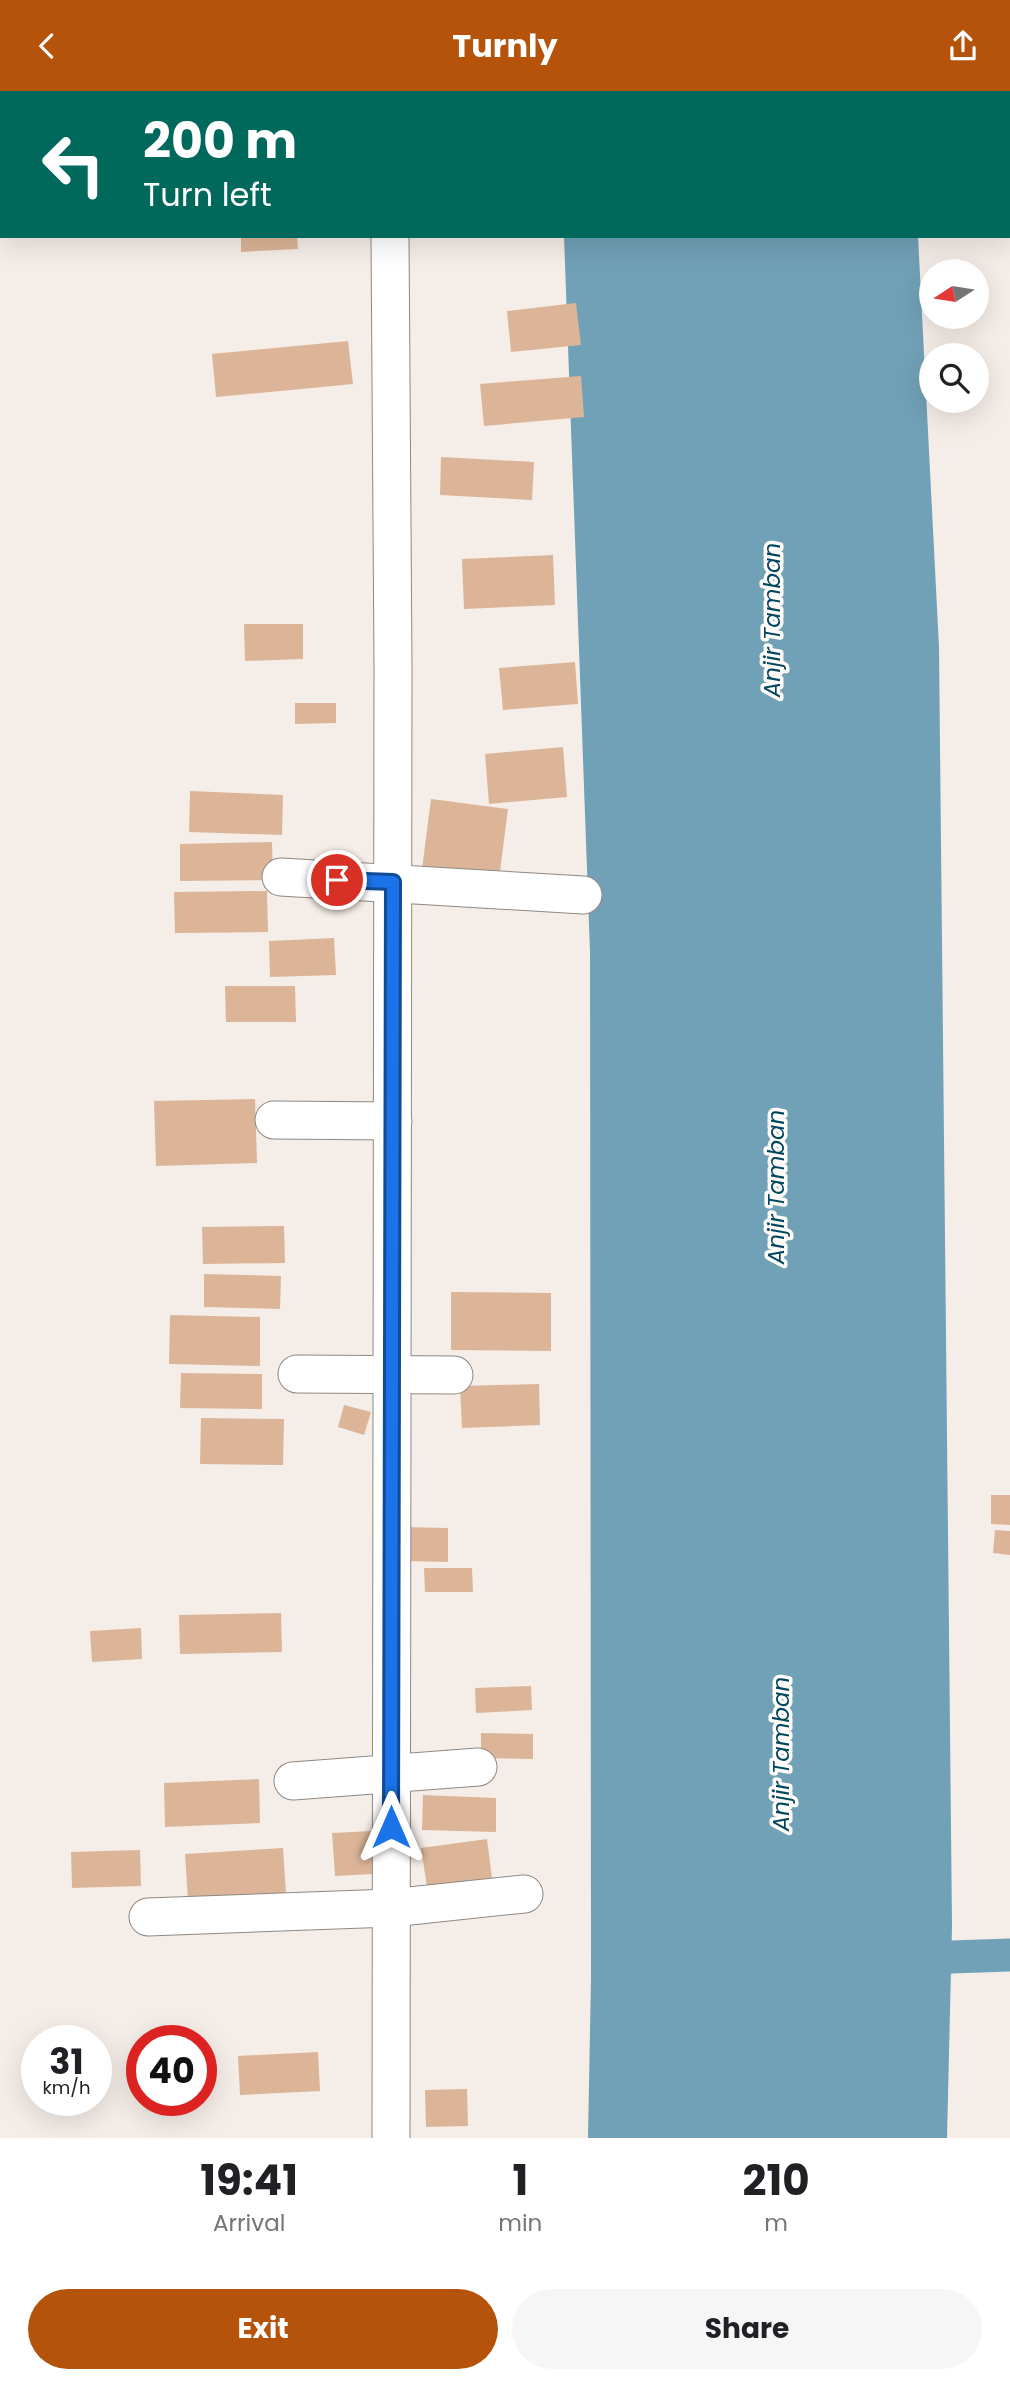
<!DOCTYPE html>
<html lang="en">
<head>
<meta charset="utf-8">
<style>
  :root { --surface:#fff; --page:#f6f6f6; --text:#202124; --muted:#757577; --accent:#b45309 }
  body { margin:0; font-family:Poppins,sans-serif; background:var(--page); color:var(--text); height:100vh; display:flex; flex-direction:column; font-size:26px; white-space:nowrap }
  * { box-sizing:border-box; margin:0 }
  p { font-size:23px; color:var(--muted) }
  .icon { flex:none; width:38px; height:38px; fill:none; stroke:currentColor; stroke-width:2; stroke-linecap:round; stroke-linejoin:round }
  .map { position:relative; height:2047px; overflow:hidden }
  .drawer { display:flex; flex-direction:column; background:var(--surface); flex:1 }
  .drawer>* { flex:none }
  .top-card { position:absolute; left:0px; top:0px; width:1012px; height:147px; box-shadow:0 7px 28px #0002; background:#00695c; color:#fff; overflow:hidden }
  .needle { width:46px; rotate:258deg }
  .buttons { position:absolute; left:919px; top:168px; display:grid; gap:14px }
  .buttons a { display:grid; place-items:center; width:70px; height:70px; border-radius:50%; background:var(--surface); box-shadow:0 7px 28px #0002; font-size:35px }
  .speed { position:absolute; left:21px; top:1934px; display:flex; gap:14px; font-size:35px; font-weight:700; text-align:center }
  .speed>* { display:grid; place-content:center; width:91px; height:91px; border-radius:50%; background:var(--surface); box-shadow:0 7px 28px #0002; line-height:1 }
  .speed small { font-size:18px; font-weight:400 }
  .speed .limit { border:10px solid #d22; background:#fff; color:#111 }
  .pin { position:absolute; display:grid; place-items:center; width:60px; height:60px; color:#fff; margin:-30px; border:4px solid #fff; border-radius:50%; box-shadow:0 2px 7px #0007 }
  .me { position:absolute; width:77px; margin:-38px; rotate:0deg; stroke-linejoin:round; filter:drop-shadow(0 0 5px #0008) }
  .turn { display:flex; align-items:center; gap:24px; height:147px; padding:0 28px; font-size:32px }
  .turn .icon { width:91px; height:91px; stroke-width:2.5 }
  .turn b { display:block; font-size:49px; line-height:60px }
  .eta { display:flex; justify-content:space-evenly; align-items:center; height:119px; text-align:center }
  .eta b { font-size:42px; font-weight:700; line-height:49px }
  .button { display:flex; gap:14px; margin-top:auto; padding:14px 28px }
  .button a { flex:1; height:80px; border-radius:42px; background:var(--accent); color:#fff; font-size:28px; font-weight:700; line-height:80px; text-align:center }
  .button a+a { background:var(--page); color:var(--text) }
  header { display:flex; justify-content:space-between; align-items:center; height:91px; padding:0 28px; background:var(--accent); color:#fff; font-size:32px; font-weight:700 }
  .map>svg:first-child { display:block }
</style>
</head>
<body>
<header><svg class="icon" aria-label="back" viewBox="0 0 24 24"><path d="M15 5l-7 7 7 7"/></svg>Turnly<svg class="icon" aria-label="share" viewBox="0 0 24 24"><path d="M12 15V3M7 8l5-5 5 5M5 13v7h14v-7"/></svg></header>
<div class="map">
<svg width="1010" height="2047" viewBox="0 0 1010 2047">
  <rect width="100%" height="100%" fill="#f5ede7"/>
  <g fill="#71a1b7">
    <rect x="559" y="0" width="351" height="2"/>
    <polygon points="564,145 918,145 939,556 952,1836 947,2047 588,2047 591,1887 590,861"/>
  </g>
  <g fill="none" stroke-linecap="round" stroke-linejoin="round">
    <polyline stroke="#71a1b7" stroke-width="33" points="908,1871 951,1866 1010,1864"/>
  </g>
  <g fill="#dcb598">
    <polygon points="241,145 297,145 298,158 241,161"/>
    <polygon points="576,212 581,254 511,261 507,220"/>
    <polygon points="348,250 353,293 216,306 212,263"/>
    <polygon points="581,285 584,326 484,335 480,293"/>
    <polygon points="441,366 534,371 532,409 440,404"/>
    <polygon points="553,464 555,514 464,518 462,468"/>
    <polygon points="244,533 303,533 303,568 245,570"/>
    <polygon points="575,571 578,613 503,619 499,577"/>
    <polygon points="295,612 336,612 336,632 295,633"/>
    <polygon points="563,656 567,706 489,713 485,663"/>
    <polygon points="190,700 283,704 282,744 189,741"/>
    <polygon points="431,708 508,718 499,788 422,778"/>
    <polygon points="272,751 273,789 180,790 180,753"/>
    <polygon points="267,800 268,841 175,842 174,801"/>
    <polygon points="334,847 336,884 270,886 269,850"/>
    <polygon points="225,895 295,895 296,931 226,931"/>
    <polygon points="255,1008 257,1072 156,1075 154,1010"/>
    <polygon points="284,1135 285,1172 203,1173 202,1136"/>
    <polygon points="204,1183 281,1185 280,1218 204,1216"/>
    <polygon points="451,1201 551,1202 551,1260 451,1259"/>
    <polygon points="170,1224 260,1226 260,1275 169,1273"/>
    <polygon points="181,1282 262,1283 262,1318 180,1317"/>
    <polygon points="539,1293 540,1334 462,1337 460,1295"/>
    <polygon points="344,1314 371,1321 364,1344 338,1336"/>
    <polygon points="201,1327 284,1328 283,1374 200,1373"/>
    <polygon points="991,1404 1010,1404 1010,1434 991,1433"/>
    <polygon points="406,1436 448,1437 448,1471 405,1470"/>
    <polygon points="995,1439 1010,1440 1010,1464 993,1462"/>
    <polygon points="424,1477 472,1477 473,1501 425,1501"/>
    <polygon points="281,1522 282,1561 180,1563 179,1524"/>
    <polygon points="141,1537 142,1568 92,1571 90,1540"/>
    <polygon points="531,1595 532,1619 476,1622 475,1597"/>
    <polygon points="481,1642 533,1643 533,1668 481,1667"/>
    <polygon points="259,1688 260,1732 165,1736 164,1692"/>
    <polygon points="423,1704 496,1707 496,1741 422,1739"/>
    <polygon points="372,1740 374,1783 335,1785 332,1742"/>
    <polygon points="487,1748 492,1787 427,1796 421,1757"/>
    <polygon points="283,1757 286,1803 188,1809 185,1763"/>
    <polygon points="140,1759 141,1795 72,1797 71,1761"/>
    <polygon points="318,1961 320,2000 240,2004 238,1965"/>
    <polygon points="467,1998 468,2035 426,2036 425,1999"/>
  </g>
  <g fill="none" stroke-linecap="round" stroke-linejoin="round">
    <g stroke="#8f8882" stroke-width="39">
      <g id="minor">
        <polyline points="388,0 388,2"/>
        <polyline points="390,145 393,576 391,2047"/>
        <polyline points="281,786 583,804"/>
        <polyline points="274,1029 393,1030"/>
        <polyline points="297,1283 454,1284"/>
        <polyline points="293,1690 478,1676"/>
        <polyline points="148,1826 391,1817 524,1803"/>
      </g>
    </g>
    <use href="#minor" stroke="#fff" stroke-width="37"/>
  </g>
  <g fill="none" stroke-linecap="round" stroke-linejoin="round">
    <g stroke="#114b97" stroke-width="18">
      <polyline id="route" points="337,789 393,791 391,1736"/>
    </g>
    <use href="#route" stroke="#1a73e8" stroke-width="12"/>
  </g>
  <g text-anchor="middle" stroke-width="7" stroke-linejoin="round" paint-order="stroke">
    <g font-size="23" font-style="italic" fill="#00475e" stroke="#fefbf9">
      <text transform="translate(772 529) rotate(-90)" y="8">Anjir Tamban</text>
      <text transform="translate(776 1096) rotate(-90)" y="8">Anjir Tamban</text>
      <text transform="translate(781 1663) rotate(-90)" y="8">Anjir Tamban</text>
    </g>
  </g>
</svg>
<div class="buttons">
<a><svg class="needle" viewBox="-14 -14 28 28"><path d="M0-13l5 13h-10z" fill="#e53935"/><path d="M0 13l5-13h-10z" fill="#757577"/></svg></a>
<a><svg class="icon" aria-label="search" viewBox="0 0 24 24"><circle cx="10" cy="10" r="6"/><path d="M15 15l6 6"/></svg></a>
</div>
<div class="speed"><div>31<small>km/h</small></div><div class="limit">40</div></div>
<div class="pin" style="left:337px;top:789px;background:#d93025"><svg class="icon" aria-label="arrive" viewBox="0 0 24 24"><path d="M6 21V4h12l-3 4 3 4H6"/></svg></div>
<svg class="me" style="left:391px;top:1736px" viewBox="-20 -20 40 40"><path d="M0-17L14 15 0 8-14 15z" fill="#1a73e8" stroke="#fff" stroke-width="4"/></svg>
<div class="top-card">
<div class="turn"><svg class="icon" aria-label="left" viewBox="0 0 24 24"><path d="M17 20v-9H6M10 6l-5 5 5 5"/></svg><div><b>200 m</b>Turn left</div></div>
</div>
</div>
<section class="drawer">
<div class="eta">
<div><b>19:41</b><p>Arrival</p></div>
<div><b>1</b><p>min</p></div>
<div><b>210</b><p>m</p></div>
</div>
<div class="button"><a>Exit</a><a>Share</a></div>
</section>
</body>
</html>
